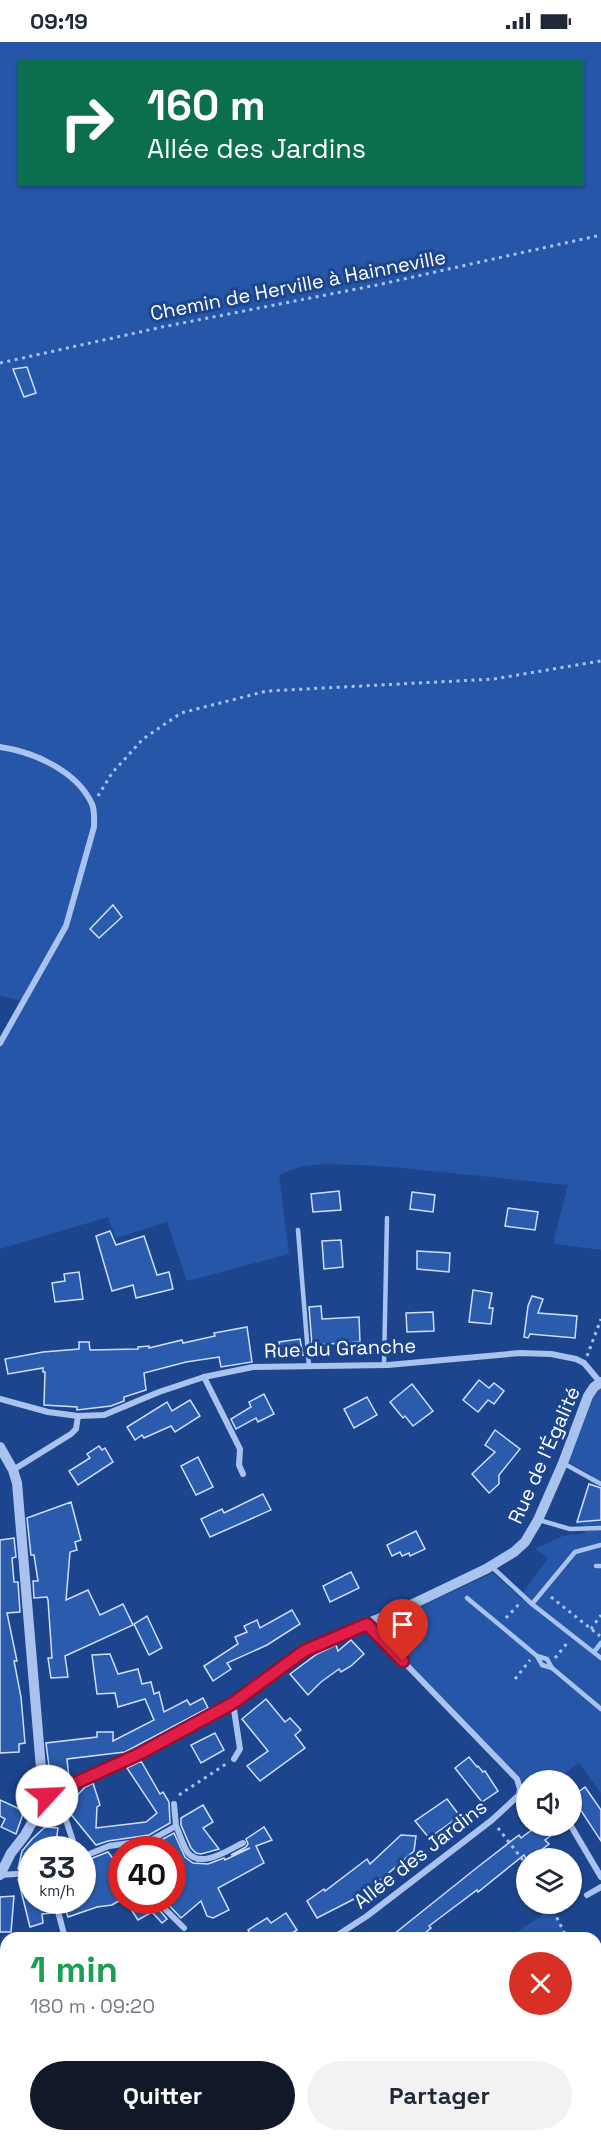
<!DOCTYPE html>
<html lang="fr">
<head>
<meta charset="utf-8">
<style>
  :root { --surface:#fff; --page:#f2f2f3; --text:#1f2937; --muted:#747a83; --accent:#111827 }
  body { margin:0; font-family:"Space Grotesk",sans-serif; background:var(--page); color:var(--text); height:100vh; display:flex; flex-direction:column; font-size:22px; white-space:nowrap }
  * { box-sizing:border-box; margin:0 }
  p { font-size:20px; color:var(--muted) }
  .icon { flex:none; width:33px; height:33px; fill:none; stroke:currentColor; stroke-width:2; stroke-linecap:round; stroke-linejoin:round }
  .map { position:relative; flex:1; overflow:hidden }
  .side { position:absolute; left:0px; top:1890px; width:602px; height:210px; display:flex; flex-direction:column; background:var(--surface); border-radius:18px 18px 0 0; box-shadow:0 2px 4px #0004 }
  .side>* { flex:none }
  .banner { position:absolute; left:18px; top:18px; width:566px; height:126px; border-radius:0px; box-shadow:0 2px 4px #0004; background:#0b6e4f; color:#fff; overflow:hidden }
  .fabs { position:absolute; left:516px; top:1728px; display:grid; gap:12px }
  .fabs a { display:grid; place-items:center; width:66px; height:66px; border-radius:50%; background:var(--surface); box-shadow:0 2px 4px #0004; font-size:30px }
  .speed { position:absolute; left:18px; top:1794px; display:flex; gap:12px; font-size:30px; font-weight:700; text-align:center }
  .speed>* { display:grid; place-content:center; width:78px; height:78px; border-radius:50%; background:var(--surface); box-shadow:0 2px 4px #0004; line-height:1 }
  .speed small { font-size:15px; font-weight:400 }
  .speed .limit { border:9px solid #d22; background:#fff; color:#111 }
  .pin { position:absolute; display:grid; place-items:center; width:51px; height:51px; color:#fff; margin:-62px -26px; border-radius:50% 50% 50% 0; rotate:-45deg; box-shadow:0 0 6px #0007 }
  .pin .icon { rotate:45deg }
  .me { position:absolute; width:66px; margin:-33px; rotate:65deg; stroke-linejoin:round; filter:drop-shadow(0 0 4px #0008) }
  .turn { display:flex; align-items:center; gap:21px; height:126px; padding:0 30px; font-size:27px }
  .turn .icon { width:78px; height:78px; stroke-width:2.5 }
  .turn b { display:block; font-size:42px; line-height:51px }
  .round { display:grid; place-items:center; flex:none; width:63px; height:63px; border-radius:32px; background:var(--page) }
  .headline { display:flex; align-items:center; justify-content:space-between; height:102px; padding:0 30px }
  h1 { font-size:36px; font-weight:800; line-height:45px; color:#1e9e55 }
  .primary-button { display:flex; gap:12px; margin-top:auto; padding:12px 30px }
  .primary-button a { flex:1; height:69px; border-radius:36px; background:var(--accent); color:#fff; font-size:24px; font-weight:800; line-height:69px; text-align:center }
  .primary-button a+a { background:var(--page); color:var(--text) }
  .status { display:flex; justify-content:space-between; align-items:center; height:42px; padding:0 30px; background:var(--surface); direction:ltr }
  .status svg { height:16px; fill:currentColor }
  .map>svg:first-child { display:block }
</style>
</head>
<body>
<div class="status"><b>09:19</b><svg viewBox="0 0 49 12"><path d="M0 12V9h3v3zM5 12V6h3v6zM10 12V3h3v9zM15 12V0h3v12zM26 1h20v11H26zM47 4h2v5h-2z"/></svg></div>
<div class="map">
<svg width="601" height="2100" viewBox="0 0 601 2100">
  <rect width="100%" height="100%" fill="#1c458e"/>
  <g fill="#2556a7" fill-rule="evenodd">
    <path d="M0 0H601V1208L556 1202 554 1197 568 1143 381 1124 321 1122 299 1125 279 1133 289 1212 187 1239 167 1180 116 1196 108 1175 0 1207V1001L24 959 0 954ZM20 20H582V142H20Z"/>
    <polygon points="601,1340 601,1751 579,1721 555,1738 526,1738 526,1749 520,1747 518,1741 367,1582 418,1559 423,1563 493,1531 523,1558 526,1553 523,1551 548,1516 535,1507 563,1494 585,1491 584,1483 576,1483 577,1480 592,1433 564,1418 570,1400"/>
    <polygon points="553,1866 567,1896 508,1896"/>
    <polygon points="601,1925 601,2100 454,2100 450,2094 596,2094 596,1926"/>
  </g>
  <g fill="#2b5bac" stroke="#cfdffa" stroke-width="1.5">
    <polygon points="27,325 36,351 24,355 13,327"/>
    <polygon points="113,863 122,875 99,896 90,887"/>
    <polygon points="339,1149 341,1168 313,1170 311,1152"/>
    <polygon points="412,1150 435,1153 433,1170 410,1167"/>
    <polygon points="508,1166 538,1170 535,1188 505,1184"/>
    <polygon points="110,1189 116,1203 144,1194 157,1233 169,1230 173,1247 136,1256 133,1243 112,1249 96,1194"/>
    <polygon points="341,1198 343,1225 324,1227 322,1199"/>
    <polygon points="417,1209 450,1211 449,1230 417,1227"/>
    <polygon points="79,1230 83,1257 55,1260 52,1241 65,1239 64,1232"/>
    <polygon points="473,1248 492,1251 489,1266 493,1266 491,1282 469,1280"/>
    <polygon points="532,1254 543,1257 538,1271 577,1274 575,1296 530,1292 528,1296 524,1295 528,1264"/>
    <polygon points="321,1264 322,1277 359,1275 360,1300 312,1303 309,1265"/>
    <polygon points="433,1270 434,1289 407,1290 406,1271"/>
    <polygon points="247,1285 252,1320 221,1325 219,1315 186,1320 144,1331 146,1348 124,1355 124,1359 111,1364 77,1368 77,1365 44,1363 45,1330 43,1330 43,1326 8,1332 5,1317 43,1310 79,1307 79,1300 89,1300 90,1308 138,1307 138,1305 149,1304 149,1306 182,1298 183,1301 215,1294 214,1291"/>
    <polygon points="300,1297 303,1313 282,1316 279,1300"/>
    <polygon points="479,1338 489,1346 494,1341 504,1349 494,1362 488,1358 478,1370 463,1358"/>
    <polygon points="412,1342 433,1369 413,1384 405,1374 403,1376 390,1360"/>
    <polygon points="264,1352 274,1372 258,1380 256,1376 236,1387 231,1377 251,1365 249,1360"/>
    <polygon points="367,1355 377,1373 354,1386 344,1367"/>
    <polygon points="190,1358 200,1374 175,1390 171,1384 144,1396 142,1393 135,1398 127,1385 167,1360 172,1369"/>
    <polygon points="495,1388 520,1407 499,1433 499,1442 489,1451 472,1432 495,1410 485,1403"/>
    <polygon points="99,1404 102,1408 105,1406 113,1420 78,1443 69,1429 90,1416 87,1412"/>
    <polygon points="198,1415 213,1445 196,1453 181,1424"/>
    <polygon points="589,1442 601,1446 601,1478 577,1480"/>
    <polygon points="263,1452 271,1468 210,1495 201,1477 222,1467 224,1471"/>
    <polygon points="71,1460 81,1498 75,1500 77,1508 70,1510 66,1558 88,1548 100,1573 123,1562 133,1583 65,1614 68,1635 51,1636 48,1616 52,1616 48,1558 47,1555 34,1556 33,1539 38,1539 34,1513 31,1513 27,1476"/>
    <polygon points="416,1489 425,1507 410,1514 409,1511 402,1514 400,1510 392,1514 387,1503"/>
    <polygon points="14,1496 16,1515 12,1516 14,1540 18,1540 20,1570 7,1571 17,1619 14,1619 21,1655 25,1701 19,1702 19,1710 0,1711 0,1498"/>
    <polygon points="351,1530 359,1546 330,1560 323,1544"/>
    <polygon points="292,1568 300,1582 267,1603 227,1621 231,1627 213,1639 204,1624 238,1602 235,1595 247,1590 244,1584 257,1578 260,1586"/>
    <polygon points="147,1574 162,1606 149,1613 134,1582"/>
    <polygon points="351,1598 364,1612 351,1624 341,1630 339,1627 321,1640 308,1653 290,1632 317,1612 336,1603 338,1609"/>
    <polygon points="110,1612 118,1632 138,1627 142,1642 151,1640 154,1652 159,1650 164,1670 187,1658 190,1663 203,1656 208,1666 125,1710 67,1717 69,1736 50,1732 46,1701 97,1695 97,1690 113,1690 113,1699 154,1678 145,1657 118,1665 115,1651 97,1652 92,1613"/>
    <polygon points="266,1657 285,1680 290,1676 301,1688 295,1693 305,1706 260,1739 247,1724 268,1709 242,1677"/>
    <polygon points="215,1691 224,1708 201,1721 191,1703"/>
    <polygon points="469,1715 477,1725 478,1724 483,1730 485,1729 498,1749 482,1760 455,1726"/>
    <polygon points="141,1719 160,1752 163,1750 169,1760 170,1781 149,1793 108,1799 96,1803 69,1770 68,1768 70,1766 68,1763 85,1745 93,1741 100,1763 97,1765 96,1786 146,1780 157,1771 127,1726"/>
    <polygon points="585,1745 601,1768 601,1799 572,1755"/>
    <polygon points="447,1757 460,1774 429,1796 415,1779"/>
    <polygon points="0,1758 24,1769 16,1792 1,1785 5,1777 0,1774"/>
    <polygon points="203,1763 213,1780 203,1786 219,1807 201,1812 196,1811 191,1806 181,1783 181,1776"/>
    <polygon points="537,1784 564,1784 545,1798 549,1802 531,1816 526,1817 524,1813 478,1850 477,1848 429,1884 431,1886 419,1896 389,1896 479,1824 519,1793 521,1796"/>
    <polygon points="45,1785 58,1786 55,1808 32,1808 32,1826 18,1827 22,1809 32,1797"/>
    <polygon points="264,1785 272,1798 256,1804 264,1821 218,1846 229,1868 213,1876 207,1874 201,1859 181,1876 164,1858 172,1858 172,1808 122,1808 152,1803 174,1791 185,1815 193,1821 208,1822 224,1816 225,1818 250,1806 231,1813 246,1805 248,1802 246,1797"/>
    <polygon points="401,1793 416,1794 414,1809 369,1848 368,1847 358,1855 317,1876 307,1859 324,1847 325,1849 367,1817 370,1822"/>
    <polygon points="108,1810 122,1828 122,1857 112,1863 97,1865 68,1875 66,1869 63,1869 61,1858 82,1858 82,1820"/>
    <polygon points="32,1836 32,1858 50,1858 53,1871 42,1872 43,1881 30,1885 18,1837"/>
    <polygon points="14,1854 11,1890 0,1890 0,1855"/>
    <polygon points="125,1858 151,1858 167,1877 162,1881 152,1870 138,1878"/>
    <polygon points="286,1871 297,1888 284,1896 253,1896 248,1888 267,1876 271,1881"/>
  </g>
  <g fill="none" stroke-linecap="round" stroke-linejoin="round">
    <g stroke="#a9c3ee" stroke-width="3" stroke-dasharray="3 4.5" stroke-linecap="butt">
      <polyline points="0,321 167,284 377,243 601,193"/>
      <polyline points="98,754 112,731 143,697 181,671 267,649 494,637 601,619"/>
      <polyline points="587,1314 601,1277"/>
      <polyline points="551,1555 600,1594"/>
      <polyline points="506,1576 520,1561"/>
      <polyline points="591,1587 601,1573"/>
      <polyline points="555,1616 568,1600"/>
      <polyline points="515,1637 530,1618"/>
      <polyline points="179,1753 226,1722"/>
      <polyline points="498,1786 526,1822"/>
      <polyline points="550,1862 567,1896"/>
      <polyline points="596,1925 601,1925"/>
    </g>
    <g stroke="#a9c3ee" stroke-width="4.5">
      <polyline points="298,1188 309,1324"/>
      <polyline points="384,1323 387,1176"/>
      <polyline points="563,1421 601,1442"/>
      <polyline points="539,1478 570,1487 601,1486"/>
      <polyline points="601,1503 575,1510 532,1562 601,1616"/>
      <polyline points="596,1524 601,1524"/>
      <polyline points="492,1525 532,1562"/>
      <polyline points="467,1556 537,1614 542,1623 552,1626 601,1667"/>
      <polyline points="594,1610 601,1601"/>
      <polyline points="537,1614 547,1617 552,1626"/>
    </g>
    <g stroke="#a9c3ee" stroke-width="6">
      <path d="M0 705C34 710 77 729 92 762 95 769 94 778 94 785L66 884 0 1001"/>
      <polyline points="204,1335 240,1407 239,1423 243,1432"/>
      <polyline points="0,1357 48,1370 78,1374 104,1373 159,1350 204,1335 253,1325 388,1323 520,1311 551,1312 576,1317 584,1321 600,1340"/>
      <polyline points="13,1428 71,1392 76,1387 78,1374"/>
      <polyline points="233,1661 240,1707 234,1717"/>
      <polyline points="47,1754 64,1772 76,1808"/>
      <path d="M176 1784C180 1792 183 1804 188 1811 202 1827 229 1807 243 1801"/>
      <polyline points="571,1784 601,1835"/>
      <polyline points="82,1815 109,1804 151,1798 176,1784 174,1762"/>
      <polyline points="0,1833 32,1831"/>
      <polyline points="587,1853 601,1845"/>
      <polyline points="55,1858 65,1896"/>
      <polyline points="156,1858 184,1886"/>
      <polyline points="333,1896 367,1874 492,1778 519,1753 520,1747 517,1737 367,1582"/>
      <polyline points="79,2100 80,2094"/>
      <polyline points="272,2100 278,2094"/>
    </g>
    <g stroke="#a9c3ee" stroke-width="10">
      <polyline points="0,1405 13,1428 17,1441 41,1726 47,1754"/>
      <polyline points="47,1754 139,1712 233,1661 304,1609 417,1560 486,1527 514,1510 525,1500 538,1478 563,1421 588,1354 594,1345 601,1340"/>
      <polyline points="0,1833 11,1811 25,1793 47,1754"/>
      <polyline points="0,2074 6,2076"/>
      <polyline points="48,2094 61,2100"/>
    </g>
  </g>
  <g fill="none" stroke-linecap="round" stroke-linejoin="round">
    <g stroke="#92132f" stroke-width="15">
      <polyline id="route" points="47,1754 139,1712 233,1661 304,1609 367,1582 403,1619"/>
    </g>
    <use href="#route" stroke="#e11d48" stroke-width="10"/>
  </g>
  <g text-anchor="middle" stroke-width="6" stroke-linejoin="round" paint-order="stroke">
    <g font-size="20" fill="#fff" stroke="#1c458e">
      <text transform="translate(298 243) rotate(-11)" y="7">Chemin de Herville à Hainneville</text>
      <text transform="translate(340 1306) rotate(-2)" y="7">Rue du Granche</text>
      <text transform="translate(544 1413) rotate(-66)" y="7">Rue de l'Égalité</text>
      <text transform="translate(420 1812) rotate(-38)" y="7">Allée des Jardins</text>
    </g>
  </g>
</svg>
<div class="fabs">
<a><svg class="icon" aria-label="sound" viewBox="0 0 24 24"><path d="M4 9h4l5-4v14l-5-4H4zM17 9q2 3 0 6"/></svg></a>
<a><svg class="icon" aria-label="layers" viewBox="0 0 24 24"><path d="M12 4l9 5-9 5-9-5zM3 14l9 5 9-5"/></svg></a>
</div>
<div class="speed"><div>33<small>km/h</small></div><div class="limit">40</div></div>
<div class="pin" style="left:403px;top:1619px;background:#d93025"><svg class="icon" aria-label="arrive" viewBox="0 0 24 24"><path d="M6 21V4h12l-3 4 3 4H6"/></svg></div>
<svg class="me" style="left:47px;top:1754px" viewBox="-20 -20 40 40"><circle r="19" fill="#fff"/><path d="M0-13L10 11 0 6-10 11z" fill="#e11d48"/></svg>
<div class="banner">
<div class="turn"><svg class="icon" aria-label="right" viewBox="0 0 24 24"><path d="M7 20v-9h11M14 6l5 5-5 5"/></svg><div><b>160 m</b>Allée des Jardins</div></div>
</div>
<section class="side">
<div class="headline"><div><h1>1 min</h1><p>180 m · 09:20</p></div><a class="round" style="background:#d93025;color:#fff"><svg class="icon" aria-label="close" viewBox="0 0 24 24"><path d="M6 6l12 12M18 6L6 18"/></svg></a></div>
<div class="primary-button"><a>Quitter</a><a>Partager</a></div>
</section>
</div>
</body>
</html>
